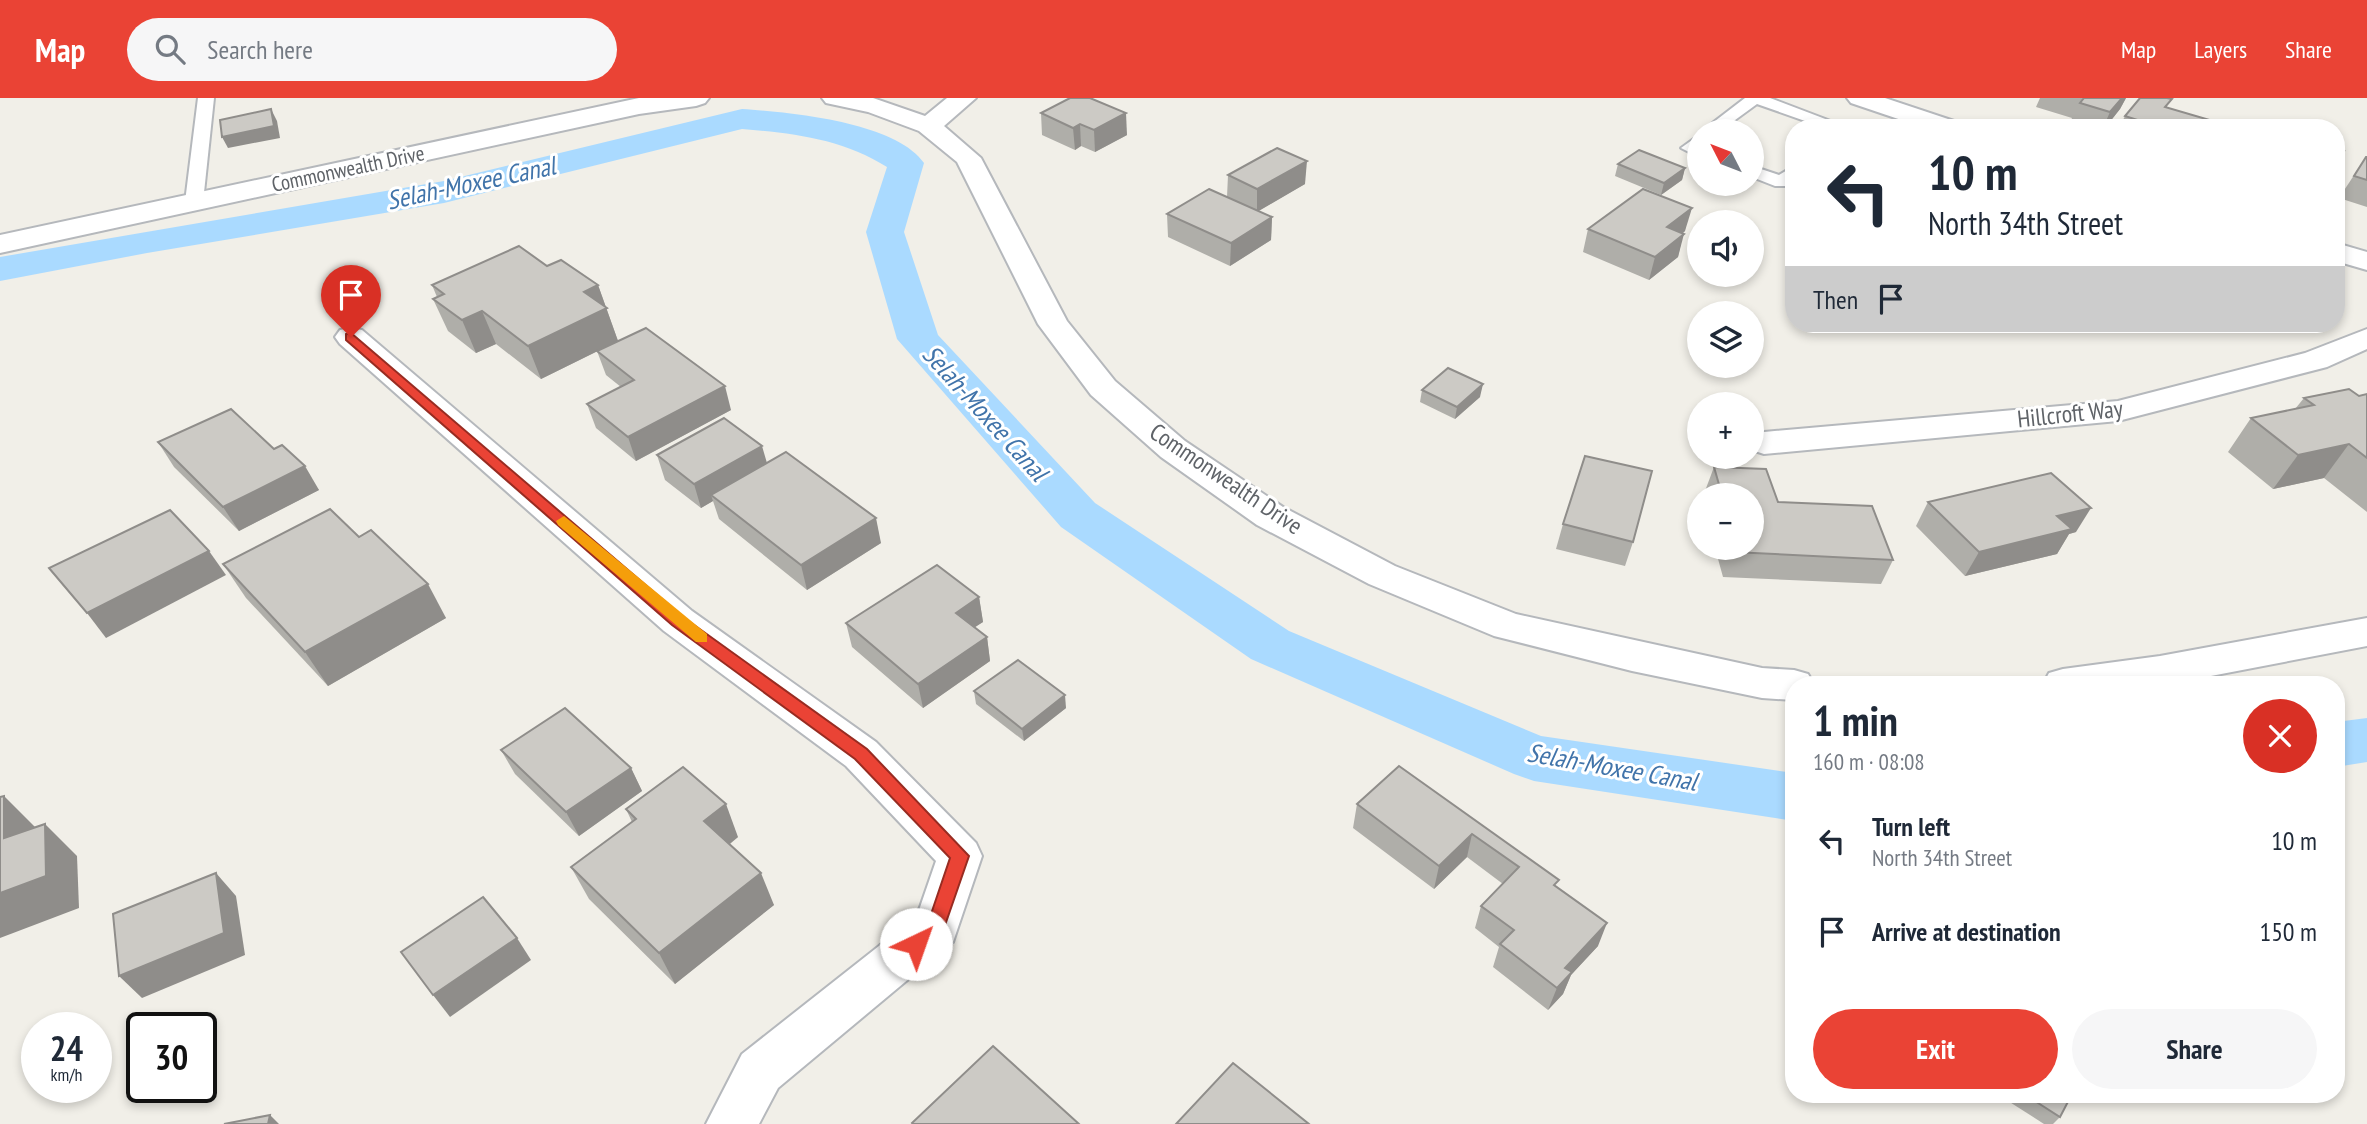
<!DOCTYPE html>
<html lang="en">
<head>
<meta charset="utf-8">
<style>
  :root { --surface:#fff; --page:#f6f6f7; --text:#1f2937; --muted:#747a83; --accent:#ea4335 }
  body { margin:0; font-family:"PT Sans Narrow",sans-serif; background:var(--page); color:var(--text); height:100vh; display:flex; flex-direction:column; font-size:26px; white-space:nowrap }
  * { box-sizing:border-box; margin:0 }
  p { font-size:23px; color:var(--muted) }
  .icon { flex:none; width:38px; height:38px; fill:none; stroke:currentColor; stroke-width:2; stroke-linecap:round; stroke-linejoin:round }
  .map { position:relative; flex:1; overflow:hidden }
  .sheet { position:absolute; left:1785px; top:578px; width:560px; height:427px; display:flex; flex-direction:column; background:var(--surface); border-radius:28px; box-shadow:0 4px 10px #0003 }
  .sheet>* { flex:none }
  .hud { position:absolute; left:1785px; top:21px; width:560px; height:214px; border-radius:28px; box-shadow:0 4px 10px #0003; background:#fff; color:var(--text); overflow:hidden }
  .needle { width:46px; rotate:312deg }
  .controls { position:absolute; left:1687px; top:21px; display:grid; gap:14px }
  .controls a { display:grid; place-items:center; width:77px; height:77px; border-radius:50%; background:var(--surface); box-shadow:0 4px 10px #0003; font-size:35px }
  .speed { position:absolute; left:21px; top:914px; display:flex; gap:14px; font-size:35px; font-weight:700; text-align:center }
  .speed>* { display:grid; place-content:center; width:91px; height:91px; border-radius:50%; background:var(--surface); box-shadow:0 4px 10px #0003; line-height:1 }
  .speed small { font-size:18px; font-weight:400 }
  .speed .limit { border:4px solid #111; border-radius:10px; background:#fff; color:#111 }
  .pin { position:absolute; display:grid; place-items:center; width:60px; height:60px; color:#fff; margin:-72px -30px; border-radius:50% 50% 50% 0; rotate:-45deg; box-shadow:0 0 7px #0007 }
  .pin .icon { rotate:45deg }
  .me { position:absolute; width:77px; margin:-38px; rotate:42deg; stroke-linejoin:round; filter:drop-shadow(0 0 5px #0008) }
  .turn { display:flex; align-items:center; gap:24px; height:147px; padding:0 28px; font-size:32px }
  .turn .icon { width:91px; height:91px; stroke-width:2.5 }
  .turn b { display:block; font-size:49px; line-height:60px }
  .then { display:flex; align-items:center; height:66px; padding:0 28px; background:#0003; gap:14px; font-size:26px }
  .round { display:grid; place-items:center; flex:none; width:74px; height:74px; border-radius:37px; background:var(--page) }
  .head { display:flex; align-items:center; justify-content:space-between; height:119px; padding:0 28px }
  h1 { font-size:42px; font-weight:600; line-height:52px }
  .cta { display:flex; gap:14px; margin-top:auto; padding:14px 28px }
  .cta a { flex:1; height:80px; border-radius:42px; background:var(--accent); color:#fff; font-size:28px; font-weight:600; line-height:80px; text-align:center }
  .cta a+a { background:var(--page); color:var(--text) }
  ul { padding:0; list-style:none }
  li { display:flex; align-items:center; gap:21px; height:91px; padding:0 28px }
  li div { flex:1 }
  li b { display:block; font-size:26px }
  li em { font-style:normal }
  header { display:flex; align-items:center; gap:42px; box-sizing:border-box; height:98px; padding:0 35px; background:var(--accent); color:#fff }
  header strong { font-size:33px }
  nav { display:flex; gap:38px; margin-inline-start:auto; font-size:24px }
  .search { width:490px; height:63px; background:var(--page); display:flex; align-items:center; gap:18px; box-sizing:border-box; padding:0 24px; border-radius:38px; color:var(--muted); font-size:26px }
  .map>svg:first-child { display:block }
</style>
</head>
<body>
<header>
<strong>Map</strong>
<div class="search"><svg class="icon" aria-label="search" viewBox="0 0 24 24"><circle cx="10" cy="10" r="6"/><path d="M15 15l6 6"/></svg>Search here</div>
<nav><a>Map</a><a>Layers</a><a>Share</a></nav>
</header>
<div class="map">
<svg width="2367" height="1026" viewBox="0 0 2367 1026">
  <rect width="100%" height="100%" fill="#f1efe8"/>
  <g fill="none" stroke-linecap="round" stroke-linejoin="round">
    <g fill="#aadaff" fill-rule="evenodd">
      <path d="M742 11C789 14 896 24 924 65L904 134 938 237 1095 405 1289 533 1541 638 1794 675V723L1534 683 1514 676 1251 561 1061 429 897 241 866 134 887 69C843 41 793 35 742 31L444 105 147 155 0 183V159L444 83Z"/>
      <polygon points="2367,620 2367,664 2336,669 2336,624"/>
    </g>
    <g stroke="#b5b8bc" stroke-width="4">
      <g id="lane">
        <polygon points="198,0 214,0 203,104 194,109 185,104"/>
        <polygon points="1745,0 1770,0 1849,30 1825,30 1757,6 1720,33 1702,33"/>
        <polygon points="1699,37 1699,59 1681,50"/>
        <polygon points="1752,68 1779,77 1794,68 1794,82 1787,88 1775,88 1752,79"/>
      </g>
    </g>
    <g stroke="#b5b8bc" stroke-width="4">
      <g id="street">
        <polygon points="639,0 709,0 705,5 696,8 639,16 0,155 0,137"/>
        <polygon points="822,0 873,0 925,18 947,0 976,0 944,28 981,60 1067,223 1115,283 1185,343 1283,409 1395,468 1516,516 1762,570 1794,572 1808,576 1814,586 1794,586 1794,602 1762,600 1632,573 1494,538 1369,486 1257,427 1161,359 1091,297 1038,226 957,64 919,33 868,14 826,5"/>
        <polygon points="1847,0 1885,0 1960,25 1964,30 1925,30 1851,5"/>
        <polygon points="2336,145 2367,154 2367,172 2336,163"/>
        <polygon points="351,230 362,232 692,513 876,644 976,745 982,758 953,844 778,990 759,1026 706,1026 742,956 917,818 936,763 846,668 664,533 340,246 335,239 340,232"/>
        <polygon points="2367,231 2367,251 2327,269 2118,323 1764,356 1752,352 1752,337 1764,334 2118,303 2305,255"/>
        <polygon points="2367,520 2367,548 2169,586 2043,586 2049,575 2063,571 2160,558"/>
      </g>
    </g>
    <use href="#lane" fill="#fff" fill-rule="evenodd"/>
    <use href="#street" fill="#fff" fill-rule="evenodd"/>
  </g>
  <g fill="#afaea9">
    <polygon points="2040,0 2126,0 2120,11 2105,30 2078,30 2069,27 2072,20 2036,9"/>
    <polygon points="2167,10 2229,30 2119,30 2125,18"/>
    <polygon points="1041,15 1127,37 1095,54 1081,48 1075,52 1042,37"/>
    <polygon points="2366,59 2367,59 2367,109 2339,100"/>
    <polygon points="1618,66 1685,70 1682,82 1661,97 1615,78"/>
    <polygon points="1228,77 1305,86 1258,113 1272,119 1271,142 1230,168 1168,139 1167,116 1227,99"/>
    <polygon points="1588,131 1685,133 1683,135 1678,159 1649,182 1583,154"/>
    <polygon points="547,168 598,187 618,243 541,281 496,246 476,255 448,233 433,201 437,199 432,187"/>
    <polygon points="597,253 731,312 636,363 596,330 587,306 621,289 606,277"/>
    <polygon points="1422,292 1480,299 1455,321 1420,304"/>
    <polygon points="2367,296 2367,414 2324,380 2273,391 2228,354 2251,320 2295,311 2304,300 2359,298"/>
    <polygon points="158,344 274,351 319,392 239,433 174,369"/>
    <polygon points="657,357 767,365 881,445 807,492 719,421 713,403 701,410 665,382"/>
    <polygon points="1714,369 1778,404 1893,462 1881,486 1723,479 1715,450 1752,450 1752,397 1706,397 1705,393"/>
    <polygon points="1928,404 2076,434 2069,436 2057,456 1965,478 1916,428"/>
    <polygon points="1563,426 1633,444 1625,468 1556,451"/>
    <polygon points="359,439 446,520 328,588 246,500 223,466"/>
    <polygon points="979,499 983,524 974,529 987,539 990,563 923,610 852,549 846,525"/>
    <polygon points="974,593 1066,610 1024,643 976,606"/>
    <polygon points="501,652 631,670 642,693 579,738 515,676"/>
    <polygon points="1399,668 1557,789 1598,848 1571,877 1563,896 1548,912 1493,869 1499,849 1475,830 1481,808 1503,786 1467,759 1434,791 1353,730 1357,706"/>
    <polygon points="626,711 738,739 730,746 774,807 675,886 589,801 571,769 632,724"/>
    <polygon points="1997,996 2072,996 2060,1019 2053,1026 2044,1026"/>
  </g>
  <g fill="#8f8d8a">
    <polygon points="2122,0 2126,0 2120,11 2105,30 2103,30 2110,14"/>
    <polygon points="271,11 277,23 280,40 228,50 222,39"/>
    <polygon points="1126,15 1127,37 1095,54 1094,32"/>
    <polygon points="1080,26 1081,48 1075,52 1073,30"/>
    <polygon points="1307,63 1305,86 1257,114 1257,91"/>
    <polygon points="1685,70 1682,82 1661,97 1664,85"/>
    <polygon points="1692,110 1685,133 1661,152 1667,129"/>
    <polygon points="1272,119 1271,142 1230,168 1231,145"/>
    <polygon points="1684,136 1678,159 1649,182 1655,159"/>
    <polygon points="598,187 618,243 541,281 528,248 584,194"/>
    <polygon points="482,213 496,246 476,255 462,222"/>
    <polygon points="1483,286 1480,299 1455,321 1457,309"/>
    <polygon points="725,288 731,312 636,363 628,339"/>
    <polygon points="2349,346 2324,380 2273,391 2298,357"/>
    <polygon points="762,348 769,372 711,397 713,403 701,410 694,386"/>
    <polygon points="305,368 319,392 239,433 223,409"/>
    <polygon points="2091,410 2076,434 2069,436 2057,456 1965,478 1979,454 2057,418"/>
    <polygon points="876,420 881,445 807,492 801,467"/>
    <polygon points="209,453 226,477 106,540 87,515"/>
    <polygon points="428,486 446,520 328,588 305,554"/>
    <polygon points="979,499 983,524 960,539 956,515"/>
    <polygon points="987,539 990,563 923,610 918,586"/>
    <polygon points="1065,597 1066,610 1024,643 1022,631"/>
    <polygon points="631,670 642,693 579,738 566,714"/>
    <polygon points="4,698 37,731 4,740"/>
    <polygon points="726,706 738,739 718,755 704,723"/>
    <polygon points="45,726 77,758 79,810 0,840 0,795"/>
    <polygon points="1472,736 1467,759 1434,791 1439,768"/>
    <polygon points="216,775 236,798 245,857 142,900 119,878"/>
    <polygon points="761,775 774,807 675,886 659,855"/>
    <polygon points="1607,825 1598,848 1571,877 1563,896 1548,912 1565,870"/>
    <polygon points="517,840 531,862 450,919 433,897"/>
    <polygon points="270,1017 279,1026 268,1026"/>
  </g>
  <g fill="#cccac5" stroke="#8f8d8a" stroke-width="2">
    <polygon points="1070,0 1090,0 1126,15 1094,32 1080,26 1073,30 1041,15"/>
    <polygon points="2084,0 2122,0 2110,14 2080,5"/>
    <polygon points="2140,0 2167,0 2172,1 2165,9 2230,28 2228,30 2162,30 2125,18"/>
    <polygon points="271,11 274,28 222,39 220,22"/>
    <polygon points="2254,26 2267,30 2250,30"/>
    <polygon points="1277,50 1307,63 1257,91 1228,77"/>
    <polygon points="2336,51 2344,53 2336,64"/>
    <polygon points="1639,52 1685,70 1664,85 1618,66"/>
    <polygon points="2366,59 2367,59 2367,82 2354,78"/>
    <polygon points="1209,91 1272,119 1231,145 1167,116"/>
    <polygon points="1643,91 1692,110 1667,129 1684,136 1655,159 1588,131"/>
    <polygon points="519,148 547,168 561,162 598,187 584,194 607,210 528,248 482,213 462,222 433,201 444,196 432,187"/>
    <polygon points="646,230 725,288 628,339 587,306 634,282 597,253"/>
    <polygon points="1448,270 1483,286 1457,309 1422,292"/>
    <polygon points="2349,291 2359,298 2367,296 2367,360 2349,346 2298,357 2251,320 2314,307 2304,300"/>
    <polygon points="231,311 274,351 282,347 305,368 223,409 158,344"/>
    <polygon points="724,320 762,348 694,386 657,357"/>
    <polygon points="786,354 876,420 801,467 711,397"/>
    <polygon points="1585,358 1652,373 1633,444 1563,426"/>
    <polygon points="1714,369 1766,371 1778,404 1872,408 1893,462 1733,454 1731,450 1752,450 1752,417 1758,418 1754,404 1752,404 1752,397 1722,397"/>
    <polygon points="2051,375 2091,410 2057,418 2072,431 1979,454 1928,404"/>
    <polygon points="330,411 359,439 371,432 428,486 305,554 223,466"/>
    <polygon points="170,412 209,453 87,515 49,470"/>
    <polygon points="937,467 979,499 956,515 987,539 918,586 846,525"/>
    <polygon points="1018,562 1065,597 1022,631 974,593"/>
    <polygon points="565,610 631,670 566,714 501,652"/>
    <polygon points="1399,668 1559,782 1554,787 1607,825 1565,870 1572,874 1557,890 1500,846 1514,832 1481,808 1519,769 1472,736 1439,768 1357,706"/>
    <polygon points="683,669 726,706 704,723 761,775 659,855 571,769 636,721 626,711"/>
    <polygon points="4,698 4,740 45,726 46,778 0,795 0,699"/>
    <polygon points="216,775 224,835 119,878 113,816"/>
    <polygon points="483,799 517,840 433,897 401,854"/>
    <polygon points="993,948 1079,1026 913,1026 912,1025"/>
    <polygon points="1233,965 1309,1026 1176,1026"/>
    <polygon points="2024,996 2072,996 2060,1019"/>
    <polygon points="270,1017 268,1026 224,1026"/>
  </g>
  <polygon fill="#ea4335" stroke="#982c22" stroke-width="2" points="351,235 683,519 867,651 969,758 942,836 916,855 909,852 906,846 928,825 950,760 855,661 672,527 346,242 346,236"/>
  <polygon fill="#f59e0b" points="564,418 707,536 707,544 696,544 558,427 556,423"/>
  <g text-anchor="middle" stroke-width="6" stroke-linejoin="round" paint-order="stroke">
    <g font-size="21" fill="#5f6368" stroke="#fff">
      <text transform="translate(348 71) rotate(-12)" y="7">Commonwealth Drive</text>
    </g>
    <g font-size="24" fill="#5f6368" stroke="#fff">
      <text transform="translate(2070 316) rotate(-6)" y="8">Hillcroft Way</text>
      <text transform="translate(1226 381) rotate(34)" y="8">Commonwealth Drive</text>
    </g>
    <g font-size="26" font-style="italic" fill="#4174aa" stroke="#fff">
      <text transform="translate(471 85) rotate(-12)" y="9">Selah-Moxee Canal</text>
      <text transform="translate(985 315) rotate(48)" y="9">Selah-Moxee Canal</text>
      <text transform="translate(1612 669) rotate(10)" y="9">Selah-Moxee Canal</text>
    </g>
  </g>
</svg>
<div class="controls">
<a><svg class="needle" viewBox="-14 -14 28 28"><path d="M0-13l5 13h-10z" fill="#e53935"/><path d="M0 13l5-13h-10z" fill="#747a83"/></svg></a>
<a><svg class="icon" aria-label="sound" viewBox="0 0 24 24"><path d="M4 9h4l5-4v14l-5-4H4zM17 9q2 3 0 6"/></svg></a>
<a><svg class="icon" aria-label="layers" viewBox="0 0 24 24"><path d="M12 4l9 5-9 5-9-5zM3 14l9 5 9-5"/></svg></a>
<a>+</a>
<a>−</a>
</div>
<div class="speed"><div>24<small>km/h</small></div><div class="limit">30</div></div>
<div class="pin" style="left:351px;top:239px;background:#d93025"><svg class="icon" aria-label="arrive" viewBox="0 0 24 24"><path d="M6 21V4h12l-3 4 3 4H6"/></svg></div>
<svg class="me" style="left:916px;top:846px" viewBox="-20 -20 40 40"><circle r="19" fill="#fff"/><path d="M0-13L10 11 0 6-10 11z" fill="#ea4335"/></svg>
<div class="hud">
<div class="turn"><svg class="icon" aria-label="left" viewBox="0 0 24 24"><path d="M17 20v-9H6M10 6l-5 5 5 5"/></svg><div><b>10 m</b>North 34th Street</div></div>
<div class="then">Then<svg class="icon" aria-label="arrive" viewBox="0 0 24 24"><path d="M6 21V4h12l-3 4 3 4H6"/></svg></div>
</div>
<section class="sheet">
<div class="head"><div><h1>1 min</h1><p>160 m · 08:08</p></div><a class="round" style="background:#d93025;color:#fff"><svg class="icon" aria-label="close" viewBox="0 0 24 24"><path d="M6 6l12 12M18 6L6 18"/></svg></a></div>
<ul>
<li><svg class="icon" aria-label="left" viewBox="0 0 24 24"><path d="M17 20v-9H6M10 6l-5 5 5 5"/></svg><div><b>Turn left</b><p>North 34th Street</p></div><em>10 m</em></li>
<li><svg class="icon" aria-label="arrive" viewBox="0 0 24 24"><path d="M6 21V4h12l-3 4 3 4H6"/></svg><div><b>Arrive at destination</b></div><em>150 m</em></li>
</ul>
<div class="cta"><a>Exit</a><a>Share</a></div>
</section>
</div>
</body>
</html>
